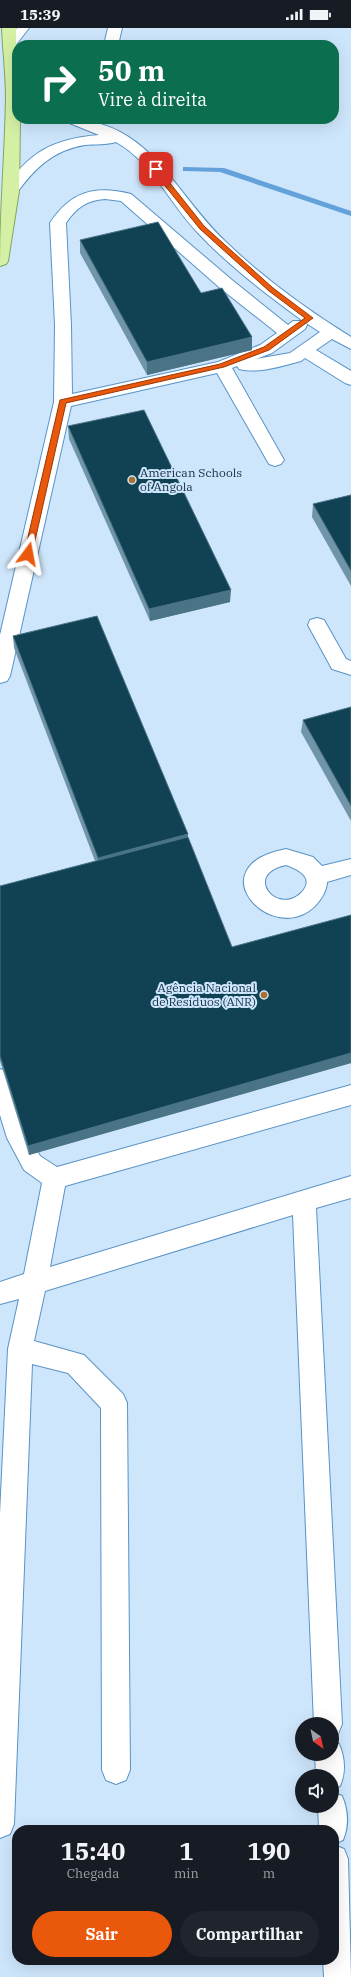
<!DOCTYPE html>
<html lang="pt">
<head>
<meta charset="utf-8">
<style>
  :root { --surface:#171b24; --page:#20242c; --text:#f1f3f6; --muted:#9ea1a6; --accent:#ea580c }
  body { margin:0; font-family:"IBM Plex Serif",serif; background:var(--page); color:var(--text); height:100vh; display:flex; flex-direction:column; font-size:15px; white-space:nowrap }
  * { box-sizing:border-box; margin:0 }
  p { font-size:13px; color:var(--muted) }
  .icon { flex:none; width:22px; height:22px; fill:none; stroke:currentColor; stroke-width:2; stroke-linecap:round; stroke-linejoin:round }
  .map { position:relative; flex:1; overflow:hidden }
  .panel { position:absolute; left:12px; top:1797px; width:327px; height:140px; display:flex; flex-direction:column; background:var(--surface); border-radius:16px; box-shadow:0 4px 16px #0002 }
  .panel>* { flex:none }
  .banner { position:absolute; left:12px; top:12px; width:327px; height:84px; border-radius:16px; box-shadow:0 4px 16px #0002; background:#0b6e4f; color:#fff; overflow:hidden }
  .needle { width:26px; rotate:147deg }
  .fabs { position:absolute; left:295px; top:1689px; display:grid; gap:8px }
  .fabs a { display:grid; place-items:center; width:44px; height:44px; border-radius:50%; background:var(--surface); box-shadow:0 4px 16px #0002; font-size:20px }
  .pin { position:absolute; display:grid; place-items:center; width:34px; height:34px; color:#fff; margin:-17px; border-radius:8px; box-shadow:0 2px 6px #0006 }
  .me { position:absolute; width:44px; margin:-22px; rotate:13deg; stroke-linejoin:round; filter:drop-shadow(0 0 3px #0008) }
  .turn { display:flex; align-items:center; gap:14px; height:84px; padding:0 20px; font-size:18px }
  .turn .icon { width:52px; height:52px; stroke-width:2.5 }
  .turn b { display:block; font-size:28px; line-height:34px }
  .eta { display:flex; justify-content:space-evenly; align-items:center; height:68px; text-align:center }
  .eta b { font-size:24px; font-weight:700; line-height:28px }
  .cta { display:flex; gap:8px; margin-top:auto; padding:8px 20px }
  .cta a { flex:1; height:46px; border-radius:24px; background:var(--accent); color:#fff; font-size:16px; font-weight:700; line-height:46px; text-align:center }
  .cta a+a { background:var(--page); color:var(--text) }
  .status { display:flex; justify-content:space-between; align-items:center; height:28px; padding:0 20px; background:var(--surface); direction:ltr }
  .status svg { height:11px; fill:currentColor }
  .map>svg:first-child { display:block }
</style>
</head>
<body>
<div class="status"><b>15:39</b><svg viewBox="0 0 49 12"><path d="M0 12V9h3v3zM5 12V6h3v6zM10 12V3h3v9zM15 12V0h3v12zM26 1h20v11H26zM47 4h2v5h-2z"/></svg></div>
<div class="map">
<svg width="351" height="1949" viewBox="0 0 351 1949">
  <rect width="100%" height="100%" fill="#cee6fc"/>
  <g fill="none" stroke-linecap="round" stroke-linejoin="round">
    <polygon fill="#62a1d9" fill-rule="evenodd" points="183,139 224,140 351,183 351,188 220,144 186,143 183,143"/>
    <g stroke="#5893c6" stroke-width="2">
      <polygon id="lane" points="17,0 29,0 15,18 7,18 5,16"/>
    </g>
    <g stroke="#5893c6" stroke-width="2">
      <g id="street">
        <polygon points="108,0 122,0 118,17 104,17"/>
        <path d="M65 91C150 91 172 163 225 213 263 250 306 281 351 309V321L332 311 316 322 351 343V357L345 355 305 330 301 333C282 338 258 346 239 341L237 338 232 340 284 432 281 436 275 438 269 436 217 345 71 378 10 648 7 653 0 655V607L54 374 55 297 50 195C71 163 95 157 131 166L232 252 288 297 293 293H303C266 266 229 238 198 205 169 175 153 135 116 114 106 117 95 116 85 117 53 122 34 141 16 166H6L3 163C29 124 52 111 99 107L67 94ZM105 171 121 173 220 260 277 305 260 317 218 334 72 366 71 297 66 195C76 180 87 172 105 171ZM306 295 320 304 290 325 256 331 272 325 305 301 307 297Z"/>
        <polygon points="317,590 324,592 346,631 351,633 351,647 332,641 308,597 310,592"/>
        <path d="M286 821 313 829 322 838 351 831V847L327 854C327 862 321 872 315 878 272 920 196 838 286 821ZM286 837C298 841 316 850 301 865 277 888 242 846 286 837Z"/>
        <polygon points="0,1041 8,1044 11,1051 30,1108 40,1128 57,1139 351,1057 351,1077 65,1158 50,1239 351,1148 351,1170 316,1180 342,1696 338,1706 332,1708 332,1696 314,1696 293,1187 45,1263 34,1313 84,1327 123,1366 127,1375 130,1742 126,1752 116,1756 106,1752 102,1742 101,1380 68,1345 32,1336 14,1796 10,1806 0,1810 0,1486 8,1321 19,1271 0,1276 0,1254 24,1246 42,1155 24,1142 7,1110 0,1087"/>
        <path d="M332 1713 339 1716C345 1730 346 1744 340 1758L332 1761V1748H316L315 1726H332Z"/>
        <path d="M332 1764 342 1768C348 1782 349 1798 343 1812L334 1816V1802H319L318 1778H332Z"/>
        <polygon points="334,1817 344,1821 348,1831 351,1949 324,1949 323,1932 334,1932"/>
      </g>
    </g>
    <g stroke="#80a65c" stroke-width="2">
      <path id="primary" d="M2 0H16L17 91H20L19 163 8 233 6 236 0 238C0 182 5 126 6 70 6 47 3 23 2 0Z"/>
    </g>
    <use href="#lane" fill="#fff" fill-rule="evenodd"/>
    <use href="#street" fill="#fff" fill-rule="evenodd"/>
    <use href="#primary" fill="#d4f0a5" fill-rule="evenodd"/>
  </g>
  <g fill="#7094a8">
    <polygon points="80,212 201,265 252,309 252,322 147,347 80,225"/>
    <polygon points="68,398 230,574 150,593 69,411"/>
    <polygon points="351,467 351,558 312,489 313,476"/>
    <polygon points="13,608 188,810 232,919 351,887 351,1035 29,1127 0,1033 0,858 95,833 14,620"/>
    <polygon points="351,679 351,793 301,704 303,692"/>
  </g>
  <g fill="#4a7386">
    <polygon points="252,309 252,322 147,347 147,334"/>
    <polygon points="231,562 230,574 150,593 149,581"/>
    <polygon points="188,806 188,818 98,841 98,830"/>
    <polygon points="351,1025 351,1035 29,1127 28,1118"/>
  </g>
  <g fill="#114254" stroke="#4a7386">
    <polygon points="158,194 201,265 222,260 252,309 147,334 80,212"/>
    <polygon points="144,382 231,562 149,581 68,398"/>
    <polygon points="351,467 351,543 313,476"/>
    <polygon points="97,588 188,806 98,830 13,608"/>
    <polygon points="351,679 351,778 303,692"/>
    <polygon points="188,809 232,919 351,887 351,1025 28,1118 0,1028 0,858"/>
  </g>
  <polygon fill="#ea580c" stroke="#983908" points="153,140 158,140 204,198 273,260 313,290 269,322 224,339 66,375 32,526 28,529 25,528 24,526 60,372 220,336 264,319 305,290 269,263 200,201 153,143"/>
  <g fill="#a9702f" stroke="#cee6fc" stroke-width="1.5">
    <circle cx="132" cy="452" r="4"/>
    <circle cx="264" cy="967" r="4"/>
  </g>
  <g text-anchor="middle" stroke-width="4" stroke-linejoin="round" paint-order="stroke">
    <g font-size="12" fill="#172f44" stroke="#cee6fc" text-anchor="start">
      <text x="140" y="449">American Schools<tspan x="140" dy="14">of Angola</tspan></text>
      <text x="256" y="964" text-anchor="end">Agência Nacional<tspan x="256" dy="14">de Resíduos (ANR)</tspan></text>
    </g>
  </g>
</svg>
<div class="fabs">
<a><svg class="needle" viewBox="-14 -14 28 28"><path d="M0-13l5 13h-10z" fill="#e53935"/><path d="M0 13l5-13h-10z" fill="#9ea1a6"/></svg></a>
<a><svg class="icon" aria-label="sound" viewBox="0 0 24 24"><path d="M4 9h4l5-4v14l-5-4H4zM17 9q2 3 0 6"/></svg></a>
</div>
<div class="pin" style="left:156px;top:141px;background:#d93025"><svg class="icon" aria-label="arrive" viewBox="0 0 24 24"><path d="M6 21V4h12l-3 4 3 4H6"/></svg></div>
<svg class="me" style="left:28px;top:526px" viewBox="-20 -20 40 40"><path d="M0-17L14 15 0 8-14 15z" fill="#ea580c" stroke="#fff" stroke-width="4"/></svg>
<div class="banner">
<div class="turn"><svg class="icon" aria-label="right" viewBox="0 0 24 24"><path d="M7 20v-9h11M14 6l5 5-5 5"/></svg><div><b>50 m</b>Vire à direita</div></div>
</div>
<section class="panel">
<div class="eta">
<div><b>15:40</b><p>Chegada</p></div>
<div><b>1</b><p>min</p></div>
<div><b>190</b><p>m</p></div>
</div>
<div class="cta"><a>Sair</a><a>Compartilhar</a></div>
</section>
</div>
</body>
</html>
